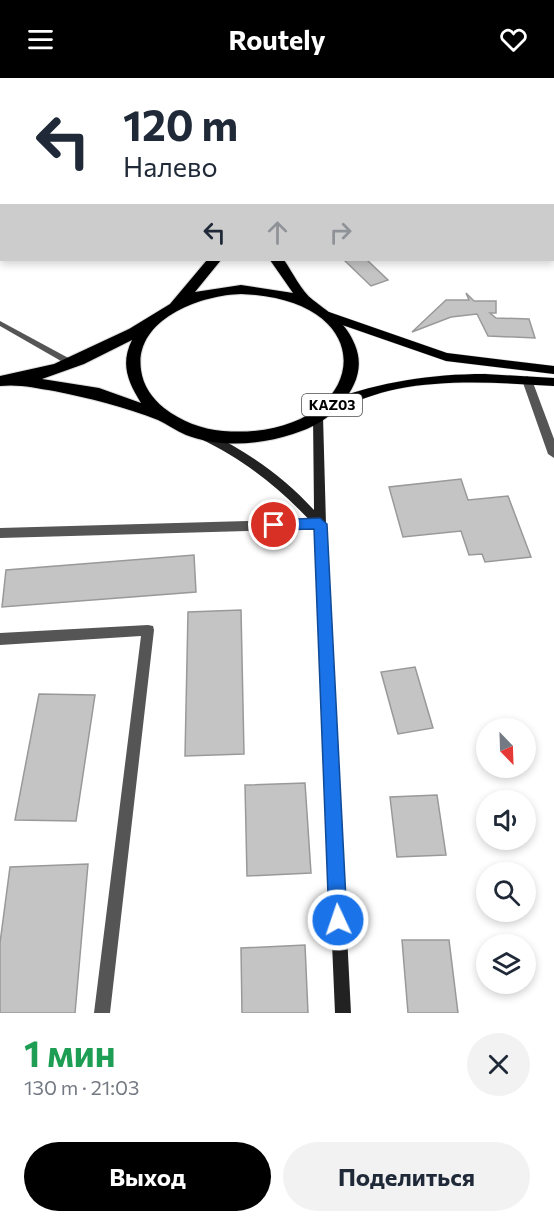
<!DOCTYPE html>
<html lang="ru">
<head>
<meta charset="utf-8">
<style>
  :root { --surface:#fff; --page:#f2f2f3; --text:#1f2937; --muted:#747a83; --accent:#000 }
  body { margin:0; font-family:Commissioner,sans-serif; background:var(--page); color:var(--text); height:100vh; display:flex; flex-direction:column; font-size:22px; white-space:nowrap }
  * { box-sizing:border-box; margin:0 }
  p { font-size:20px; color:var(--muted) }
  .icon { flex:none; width:33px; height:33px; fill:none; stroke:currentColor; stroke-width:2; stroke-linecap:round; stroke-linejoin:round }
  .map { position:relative; height:935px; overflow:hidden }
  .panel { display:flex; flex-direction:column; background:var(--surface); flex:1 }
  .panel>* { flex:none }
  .top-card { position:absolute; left:0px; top:0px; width:555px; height:183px; box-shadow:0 3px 9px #0003; background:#fff; color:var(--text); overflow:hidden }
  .needle { width:39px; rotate:157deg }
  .buttons { position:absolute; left:476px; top:640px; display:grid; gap:12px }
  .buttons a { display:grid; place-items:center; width:60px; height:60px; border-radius:50%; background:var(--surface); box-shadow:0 3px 9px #0003; font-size:30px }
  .pin { position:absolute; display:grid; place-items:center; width:51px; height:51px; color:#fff; margin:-26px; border:3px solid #fff; border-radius:50%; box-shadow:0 2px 6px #0007 }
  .me { position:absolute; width:66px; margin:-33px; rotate:357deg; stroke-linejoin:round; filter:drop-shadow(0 0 4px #0008) }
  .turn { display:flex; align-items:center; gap:21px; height:126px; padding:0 24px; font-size:27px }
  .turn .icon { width:78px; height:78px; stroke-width:2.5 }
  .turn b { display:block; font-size:42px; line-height:51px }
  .lanes { display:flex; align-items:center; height:57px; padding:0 24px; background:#0003; justify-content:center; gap:30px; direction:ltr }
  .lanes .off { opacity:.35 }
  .round { display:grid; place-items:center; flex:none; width:63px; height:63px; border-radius:32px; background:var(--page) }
  .summary { display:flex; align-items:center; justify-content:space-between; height:102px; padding:0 24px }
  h1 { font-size:36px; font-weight:700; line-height:45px; color:#1e9e55 }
  .action { display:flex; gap:12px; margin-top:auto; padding:12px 24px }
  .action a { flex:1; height:69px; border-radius:36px; background:var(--accent); color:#fff; font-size:24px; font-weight:700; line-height:69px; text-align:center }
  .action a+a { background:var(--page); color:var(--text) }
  header { display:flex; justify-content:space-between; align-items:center; height:78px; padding:0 24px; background:var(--accent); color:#fff; font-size:27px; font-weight:700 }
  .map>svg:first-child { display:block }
</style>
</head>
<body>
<header><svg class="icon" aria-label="menu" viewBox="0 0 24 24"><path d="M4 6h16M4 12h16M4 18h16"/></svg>Routely<svg class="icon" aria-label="heart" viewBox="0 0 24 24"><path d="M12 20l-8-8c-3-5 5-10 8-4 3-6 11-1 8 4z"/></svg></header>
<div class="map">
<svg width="554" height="935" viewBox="0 0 554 935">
  <rect width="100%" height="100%" fill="#fff"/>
  <g fill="#c4c4c4" stroke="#999" stroke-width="1.5">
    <polygon points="344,182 367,182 388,202 371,208"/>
    <polygon points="466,215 474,223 496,223 496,235 490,235 496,240 529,241 535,260 488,258 477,236 451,239 412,254 446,222 469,222"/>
    <polygon points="461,401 468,422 508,418 531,479 485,484 482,476 469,477 461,453 403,459 389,409"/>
    <polygon points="194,477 196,514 2,529 6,492"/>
    <polygon points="241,532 244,676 185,678 188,534"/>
    <polygon points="415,589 433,650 398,656 381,594"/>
    <polygon points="39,616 95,617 76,743 15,742"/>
    <polygon points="305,705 311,795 247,798 245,707"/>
    <polygon points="437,717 446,777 397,779 390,719"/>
    <polygon points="88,786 75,935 0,935 0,865 10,789"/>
    <polygon points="402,862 449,862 458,935 408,935"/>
    <polygon points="305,867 308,935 242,935 241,870"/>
  </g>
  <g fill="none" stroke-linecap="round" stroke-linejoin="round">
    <g stroke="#dbdbdb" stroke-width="1">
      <g id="primary">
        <polygon points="329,234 447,275 554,288 554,296 446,283 325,241 325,235"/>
        <path d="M485 296 554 300V308C502 305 449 301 397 311 376 315 356 324 335 330L328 325 330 322C382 304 430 296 485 296Z"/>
      </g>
    </g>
    <g stroke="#dbdbdb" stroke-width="2">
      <g id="highway">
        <rect x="176" y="0" width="12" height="2"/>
        <path d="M207 182H221L195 214 241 207 293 215 270 182H284C292 193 301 213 313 222 331 236 346 244 355 267 364 289 356 308 342 325 329 341 312 350 293 356 260 367 219 370 186 357 176 353 167 346 158 342 125 329 89 320 54 313 35 310 19 306 0 308V298L54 286 129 251 170 226ZM241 216C394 222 366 364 223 353 201 351 181 343 164 330 153 321 143 308 141 292 134 241 201 217 241 216ZM132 262C120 286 128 304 141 325L99 310 42 301 84 286Z"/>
      </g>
    </g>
    <polygon fill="#555" fill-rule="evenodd" points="0,243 74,283 75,285 71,288 68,287 0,248"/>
    <g fill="#555" fill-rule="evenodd">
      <polygon points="0,0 8,0 8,2 2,2"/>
      <polygon points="103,0 111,0 103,2"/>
      <polygon points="252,0 260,0 260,2 253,2"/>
      <polygon points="312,0 320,0 320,2 313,2"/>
      <polygon points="445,0 453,0 453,2 446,2"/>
      <rect x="0" y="118" width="2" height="6"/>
      <polygon points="527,298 532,302 554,361 554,380 548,376 522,302"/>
      <polygon points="320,441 324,443 326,446 324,449 320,451 0,460 0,450"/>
      <polygon points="148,547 153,548 154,552 110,935 94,935 141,558 0,567 0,555"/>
    </g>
    <path fill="#222" fill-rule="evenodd" d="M318 334 323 338 326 446 351 935H335L314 447C279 409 246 383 199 360L198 357 199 354H207C248 374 283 398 314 432L313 338Z"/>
    <use href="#primary" fill="#000" fill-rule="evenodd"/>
    <use href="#highway" fill="#000" fill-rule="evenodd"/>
  </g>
  <polygon fill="#1a73e8" stroke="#114b97" stroke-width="1.5" points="320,440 327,446 347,842 345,848 338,851 332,848 329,842 314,451 274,452 268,447 274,442"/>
  <g text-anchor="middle" stroke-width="6" stroke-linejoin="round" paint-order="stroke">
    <rect fill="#fff" stroke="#4c4c4c" stroke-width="1.5" x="302" y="316" width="60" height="22" rx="4.5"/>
    <g font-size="14" font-weight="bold" fill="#000">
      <text x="332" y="332">KАZ03</text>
    </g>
  </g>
</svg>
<div class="buttons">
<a><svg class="needle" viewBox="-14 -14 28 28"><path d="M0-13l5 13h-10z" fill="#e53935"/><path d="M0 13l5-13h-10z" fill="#747a83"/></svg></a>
<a><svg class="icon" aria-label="sound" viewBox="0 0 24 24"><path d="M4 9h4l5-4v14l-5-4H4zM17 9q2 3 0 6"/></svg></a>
<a><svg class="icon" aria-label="search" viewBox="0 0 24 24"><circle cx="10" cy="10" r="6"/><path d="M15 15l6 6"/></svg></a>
<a><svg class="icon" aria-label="layers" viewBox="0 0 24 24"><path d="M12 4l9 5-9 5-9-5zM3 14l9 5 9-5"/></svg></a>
</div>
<div class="pin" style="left:274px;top:447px;background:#d93025"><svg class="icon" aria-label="arrive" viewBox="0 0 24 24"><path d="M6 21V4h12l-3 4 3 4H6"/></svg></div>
<svg class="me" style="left:338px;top:842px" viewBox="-20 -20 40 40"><circle r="17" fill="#1a73e8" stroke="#fff" stroke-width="3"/><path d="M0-11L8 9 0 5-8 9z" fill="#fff"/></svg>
<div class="top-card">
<div class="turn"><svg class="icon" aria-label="left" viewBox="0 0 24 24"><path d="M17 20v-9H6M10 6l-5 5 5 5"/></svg><div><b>120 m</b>Налево</div></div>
<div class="lanes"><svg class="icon" aria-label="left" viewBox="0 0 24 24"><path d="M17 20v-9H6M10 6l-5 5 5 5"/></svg><svg class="icon off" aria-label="ahead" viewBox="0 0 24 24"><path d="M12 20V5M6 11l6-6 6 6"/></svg><svg class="icon off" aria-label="right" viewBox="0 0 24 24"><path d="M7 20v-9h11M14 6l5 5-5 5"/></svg></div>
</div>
</div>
<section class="panel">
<div class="summary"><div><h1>1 мин</h1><p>130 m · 21:03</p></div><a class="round"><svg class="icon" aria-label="close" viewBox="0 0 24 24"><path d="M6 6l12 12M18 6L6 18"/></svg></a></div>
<div class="action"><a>Выход</a><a>Поделиться</a></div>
</section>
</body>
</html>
